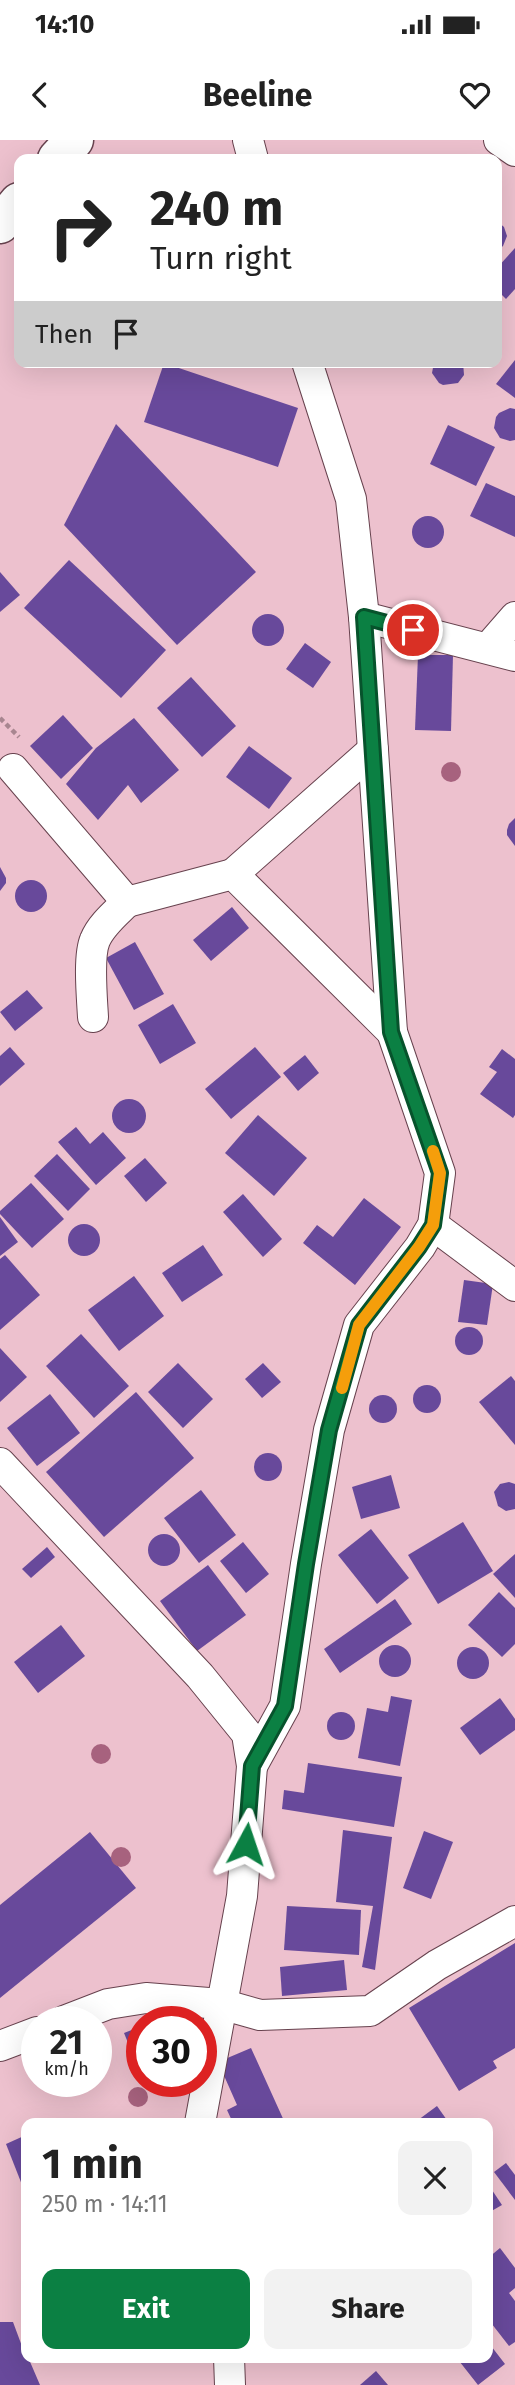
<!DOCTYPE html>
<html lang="en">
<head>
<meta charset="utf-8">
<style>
  :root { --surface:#fff; --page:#f2f2f2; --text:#222; --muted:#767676; --accent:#0b8043 }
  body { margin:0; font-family:"Fira Sans",sans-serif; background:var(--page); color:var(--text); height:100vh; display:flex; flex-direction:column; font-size:26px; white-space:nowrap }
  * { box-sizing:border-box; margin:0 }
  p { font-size:23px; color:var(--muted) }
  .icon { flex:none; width:38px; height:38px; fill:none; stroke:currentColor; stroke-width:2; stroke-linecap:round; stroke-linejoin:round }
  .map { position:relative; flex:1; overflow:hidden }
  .sheet { position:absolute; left:21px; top:1978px; width:472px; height:245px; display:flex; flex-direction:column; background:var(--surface); border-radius:14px; box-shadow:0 7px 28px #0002 }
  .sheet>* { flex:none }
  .hud { position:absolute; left:14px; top:14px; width:488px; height:214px; border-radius:14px; box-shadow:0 7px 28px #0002; background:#fff; color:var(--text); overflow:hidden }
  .speed { position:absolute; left:21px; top:1866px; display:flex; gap:14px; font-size:35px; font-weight:700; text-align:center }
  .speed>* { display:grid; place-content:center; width:91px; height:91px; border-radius:50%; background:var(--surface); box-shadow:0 7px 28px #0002; line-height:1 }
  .speed small { font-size:18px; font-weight:400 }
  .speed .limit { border:10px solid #d22; background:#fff; color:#111 }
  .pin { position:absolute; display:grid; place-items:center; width:60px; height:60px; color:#fff; margin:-30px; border:4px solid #fff; border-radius:50%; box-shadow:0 2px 7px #0007 }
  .me { position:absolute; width:77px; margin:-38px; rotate:5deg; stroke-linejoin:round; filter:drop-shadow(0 0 5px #0008) }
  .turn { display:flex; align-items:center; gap:24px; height:147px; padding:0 21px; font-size:32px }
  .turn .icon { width:91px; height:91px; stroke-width:2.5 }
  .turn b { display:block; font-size:49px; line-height:60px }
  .then { display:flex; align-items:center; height:66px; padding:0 21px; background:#0003; gap:14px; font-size:26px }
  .round { display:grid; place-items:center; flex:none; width:74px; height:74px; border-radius:14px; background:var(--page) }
  .head { display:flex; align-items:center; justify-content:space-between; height:119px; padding:0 21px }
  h1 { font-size:42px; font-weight:700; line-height:52px }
  .action { display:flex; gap:14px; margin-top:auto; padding:14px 21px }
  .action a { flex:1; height:80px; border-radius:14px; background:var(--accent); color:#fff; font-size:28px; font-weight:700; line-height:80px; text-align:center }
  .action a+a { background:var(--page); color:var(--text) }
  .status { display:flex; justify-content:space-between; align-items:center; height:49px; padding:0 35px; background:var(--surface); direction:ltr }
  .status svg { height:19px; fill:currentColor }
  header { display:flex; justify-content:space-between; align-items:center; height:91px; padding:0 21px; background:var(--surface); font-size:32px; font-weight:700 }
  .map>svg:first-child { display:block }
</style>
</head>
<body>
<div class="status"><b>14:10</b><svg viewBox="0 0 49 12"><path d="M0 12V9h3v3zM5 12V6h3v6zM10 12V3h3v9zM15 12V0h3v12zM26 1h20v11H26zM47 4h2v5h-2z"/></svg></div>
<header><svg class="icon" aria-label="back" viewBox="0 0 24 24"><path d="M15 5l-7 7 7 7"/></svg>Beeline<svg class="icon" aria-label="heart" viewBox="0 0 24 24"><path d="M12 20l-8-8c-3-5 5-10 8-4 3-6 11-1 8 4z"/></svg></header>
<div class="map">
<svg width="515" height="2245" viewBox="0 0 515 2245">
  <rect width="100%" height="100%" fill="#edc1ce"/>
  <g fill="#68499b">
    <polygon points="497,81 504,87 507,96 503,106 497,111"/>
    <polygon points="515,108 515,149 506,159 497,150 497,128"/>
    <polygon points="515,220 515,258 496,244"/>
    <polygon points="434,222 463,222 464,235 458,243 443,245 439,243 432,233"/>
    <polygon points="164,223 298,268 278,327 144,282"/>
    <polygon points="510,268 515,269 515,300 510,301 500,298 494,288 496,277 499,273"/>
    <polygon points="116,284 256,432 177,505 64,385"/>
    <polygon points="448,285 495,307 476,346 430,324"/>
    <polygon points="486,343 515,356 515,397 470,376"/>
    <circle cx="428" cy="392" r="16"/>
    <polygon points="69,420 166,510 121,558 24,468"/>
    <polygon points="0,432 20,455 0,472"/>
    <circle cx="268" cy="490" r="16"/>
    <polygon points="305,503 331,522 313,548 286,529"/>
    <polygon points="418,515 453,515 451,591 415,590"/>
    <polygon points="191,537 236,586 202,617 157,568"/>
    <polygon points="63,575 93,608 61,639 30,606"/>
    <polygon points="134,578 179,630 141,663 128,645 98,680 66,644 96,608"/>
    <polygon points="249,606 292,638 269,669 226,637"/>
    <polygon points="515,678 515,706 507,695 507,690 509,684"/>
    <polygon points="0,727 6,738 6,743 0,751"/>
    <circle cx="31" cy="756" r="16"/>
    <polygon points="232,767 249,788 211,821 193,800"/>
    <polygon points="135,802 164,854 134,870 106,818"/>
    <polygon points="27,850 43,868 15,891 0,872"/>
    <polygon points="173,864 196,903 160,924 138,885"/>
    <polygon points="10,907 25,924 0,946 0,916"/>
    <polygon points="255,907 281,937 231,979 205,949"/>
    <polygon points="502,909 515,919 515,975 513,978 480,954 497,932 489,927"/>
    <polygon points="305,915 319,933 298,951 283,933"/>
    <circle cx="129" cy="976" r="17"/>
    <polygon points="258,975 307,1018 274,1056 225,1013"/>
    <polygon points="76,987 90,1004 103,992 126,1018 96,1045 58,1002"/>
    <polygon points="57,1014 90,1049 68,1071 34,1036"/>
    <polygon points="145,1018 167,1043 146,1062 124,1036"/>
    <polygon points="31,1043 64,1079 32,1108 0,1074 0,1071"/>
    <polygon points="243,1054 282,1099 263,1117 223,1072"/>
    <polygon points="364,1058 401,1087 355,1145 303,1103 317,1085 333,1097"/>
    <polygon points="0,1077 18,1102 0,1116"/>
    <circle cx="84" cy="1100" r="16"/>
    <polygon points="203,1105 223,1135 182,1162 162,1133"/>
    <polygon points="5,1115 40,1155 0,1190 0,1119"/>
    <polygon points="134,1136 164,1176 119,1211 88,1170"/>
    <polygon points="464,1140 493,1144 487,1185 458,1182"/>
    <circle cx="469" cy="1201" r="14"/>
    <polygon points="81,1194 129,1246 94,1278 46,1226"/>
    <polygon points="0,1208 27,1237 0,1262"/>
    <polygon points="178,1223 213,1259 183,1288 148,1252"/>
    <polygon points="263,1223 281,1242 262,1258 245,1239"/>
    <polygon points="511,1236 515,1241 515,1305 479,1262"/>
    <circle cx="427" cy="1259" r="14"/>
    <polygon points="136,1252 194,1318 104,1397 46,1332"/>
    <polygon points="50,1254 80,1293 37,1326 7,1288"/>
    <circle cx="383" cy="1269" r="14"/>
    <circle cx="268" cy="1327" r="14"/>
    <polygon points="391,1335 400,1368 361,1379 352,1347"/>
    <polygon points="509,1342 515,1344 515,1369 506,1371 498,1366 494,1352 500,1344"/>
    <polygon points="201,1350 236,1395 199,1423 164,1378"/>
    <polygon points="463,1382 493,1431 438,1464 408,1415"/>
    <polygon points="371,1389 409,1438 377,1464 338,1415"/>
    <circle cx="164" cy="1410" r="16"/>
    <polygon points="243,1402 269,1434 246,1453 220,1421"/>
    <polygon points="47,1407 55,1417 31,1438 22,1429"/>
    <polygon points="515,1414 515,1458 493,1434"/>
    <polygon points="208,1425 246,1475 197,1511 160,1461"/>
    <polygon points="499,1452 515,1468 515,1504 502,1517 468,1485"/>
    <polygon points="395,1459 412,1484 340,1533 324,1509"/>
    <polygon points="61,1485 85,1516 38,1553 14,1522"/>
    <circle cx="395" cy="1521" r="16"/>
    <circle cx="473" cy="1523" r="16"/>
    <polygon points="391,1556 412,1560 400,1626 358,1618 367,1568 388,1572"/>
    <polygon points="500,1558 515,1579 515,1590 480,1615 460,1588"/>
    <circle cx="341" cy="1586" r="14"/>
    <polygon points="308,1623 402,1637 394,1687 282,1669 284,1650 304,1653"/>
    <polygon points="343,1690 392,1697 375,1830 362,1827 373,1766 336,1762"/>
    <polygon points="424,1691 453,1702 431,1759 403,1748"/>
    <polygon points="90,1692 136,1748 0,1858 0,1765"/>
    <polygon points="287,1766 361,1770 359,1815 284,1810"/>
    <polygon points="515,1803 515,1908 493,1921 497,1928 459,1951 409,1868"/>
    <polygon points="344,1820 347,1850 282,1856 280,1827"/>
    <polygon points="142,1886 142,1923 137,1925 124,1893"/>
    <polygon points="251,1908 285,1983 233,1983 227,1970 237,1965 218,1922"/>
    <polygon points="437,1966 449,1983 414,1983"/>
    <polygon points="26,1995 26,2055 6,2004"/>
    <polygon points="506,2023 515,2035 515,2060 494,2032"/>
    <polygon points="488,2044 502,2065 488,2073"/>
    <polygon points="500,2108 515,2128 515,2148 509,2153 515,2161 515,2202 509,2206 488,2179 490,2163 488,2161 488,2118"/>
    <polygon points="0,2182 13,2182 26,2217 28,2217 40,2245 0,2245"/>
    <polygon points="488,2202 505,2224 478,2245 456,2217 488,2217"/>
    <polygon points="376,2231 388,2245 360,2245"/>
  </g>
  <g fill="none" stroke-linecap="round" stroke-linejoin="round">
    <g stroke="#67424e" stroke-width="32">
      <g id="minor">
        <polyline points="248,0 253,19"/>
        <polyline points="499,0 515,11"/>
        <polyline points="364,477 515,516"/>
        <polyline points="488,508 515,477"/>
        <polyline points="13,629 127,762 233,734 392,892"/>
        <polyline points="233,734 373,610"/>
        <path d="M93 877C92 858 88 816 95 800 101 785 116 773 127 762"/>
        <polyline points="433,1085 515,1146"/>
        <polyline points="0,1323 200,1536 247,1594 252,1626 242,1756 200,1983"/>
        <polyline points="252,1626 285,1566 306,1424 329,1290 359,1185 420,1107 433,1085 440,1033 392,892 364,477 351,359 307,222"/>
        <polyline points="64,1881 108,1864 146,1858 221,1864 260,1875 370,1871 437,1825 515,1781"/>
        <polyline points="0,1906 37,1892"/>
        <polyline points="229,2217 230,2245"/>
      </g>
    </g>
    <g stroke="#67424e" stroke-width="41">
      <g id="secondary">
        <polyline points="57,19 74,0"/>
        <polyline points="0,84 19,62"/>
      </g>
    </g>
    <polyline stroke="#a88690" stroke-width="4.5" stroke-dasharray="5 3.5" stroke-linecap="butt" points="0,578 19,597"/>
    <use href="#minor" stroke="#fff" stroke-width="30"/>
    <use href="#secondary" stroke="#fff" stroke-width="38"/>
  </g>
  <g fill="#a7627e">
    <circle cx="451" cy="632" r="10"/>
    <circle cx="101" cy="1614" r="10"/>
    <circle cx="121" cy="1717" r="10"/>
    <circle cx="138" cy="1957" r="10"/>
  </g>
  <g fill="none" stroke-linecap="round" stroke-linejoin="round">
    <g stroke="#07532c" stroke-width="18">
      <polyline id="route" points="246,1704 252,1626 285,1566 306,1424 329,1290 359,1185 419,1107 433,1085 440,1033 391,892 364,477 413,490"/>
    </g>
    <use href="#route" stroke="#0b8043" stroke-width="12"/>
    <polyline stroke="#f59e0b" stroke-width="12" points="342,1248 359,1185 419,1107 433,1085 440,1033 433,1011"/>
  </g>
</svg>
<div class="speed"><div>21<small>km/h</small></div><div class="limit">30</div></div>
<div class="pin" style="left:413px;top:490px;background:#d93025"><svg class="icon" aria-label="arrive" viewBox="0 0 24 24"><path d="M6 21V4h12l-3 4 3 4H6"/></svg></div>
<svg class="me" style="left:246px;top:1704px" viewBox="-20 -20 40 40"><path d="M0-17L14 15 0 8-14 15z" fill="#0b8043" stroke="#fff" stroke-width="4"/></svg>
<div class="hud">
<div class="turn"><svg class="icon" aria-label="right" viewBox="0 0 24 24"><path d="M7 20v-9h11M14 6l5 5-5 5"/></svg><div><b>240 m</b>Turn right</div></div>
<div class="then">Then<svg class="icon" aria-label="arrive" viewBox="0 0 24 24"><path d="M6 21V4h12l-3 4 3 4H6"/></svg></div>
</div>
<section class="sheet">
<div class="head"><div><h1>1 min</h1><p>250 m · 14:11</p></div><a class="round"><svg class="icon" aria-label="close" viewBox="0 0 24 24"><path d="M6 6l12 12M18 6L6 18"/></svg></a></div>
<div class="action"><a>Exit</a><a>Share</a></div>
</section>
</div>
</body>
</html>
